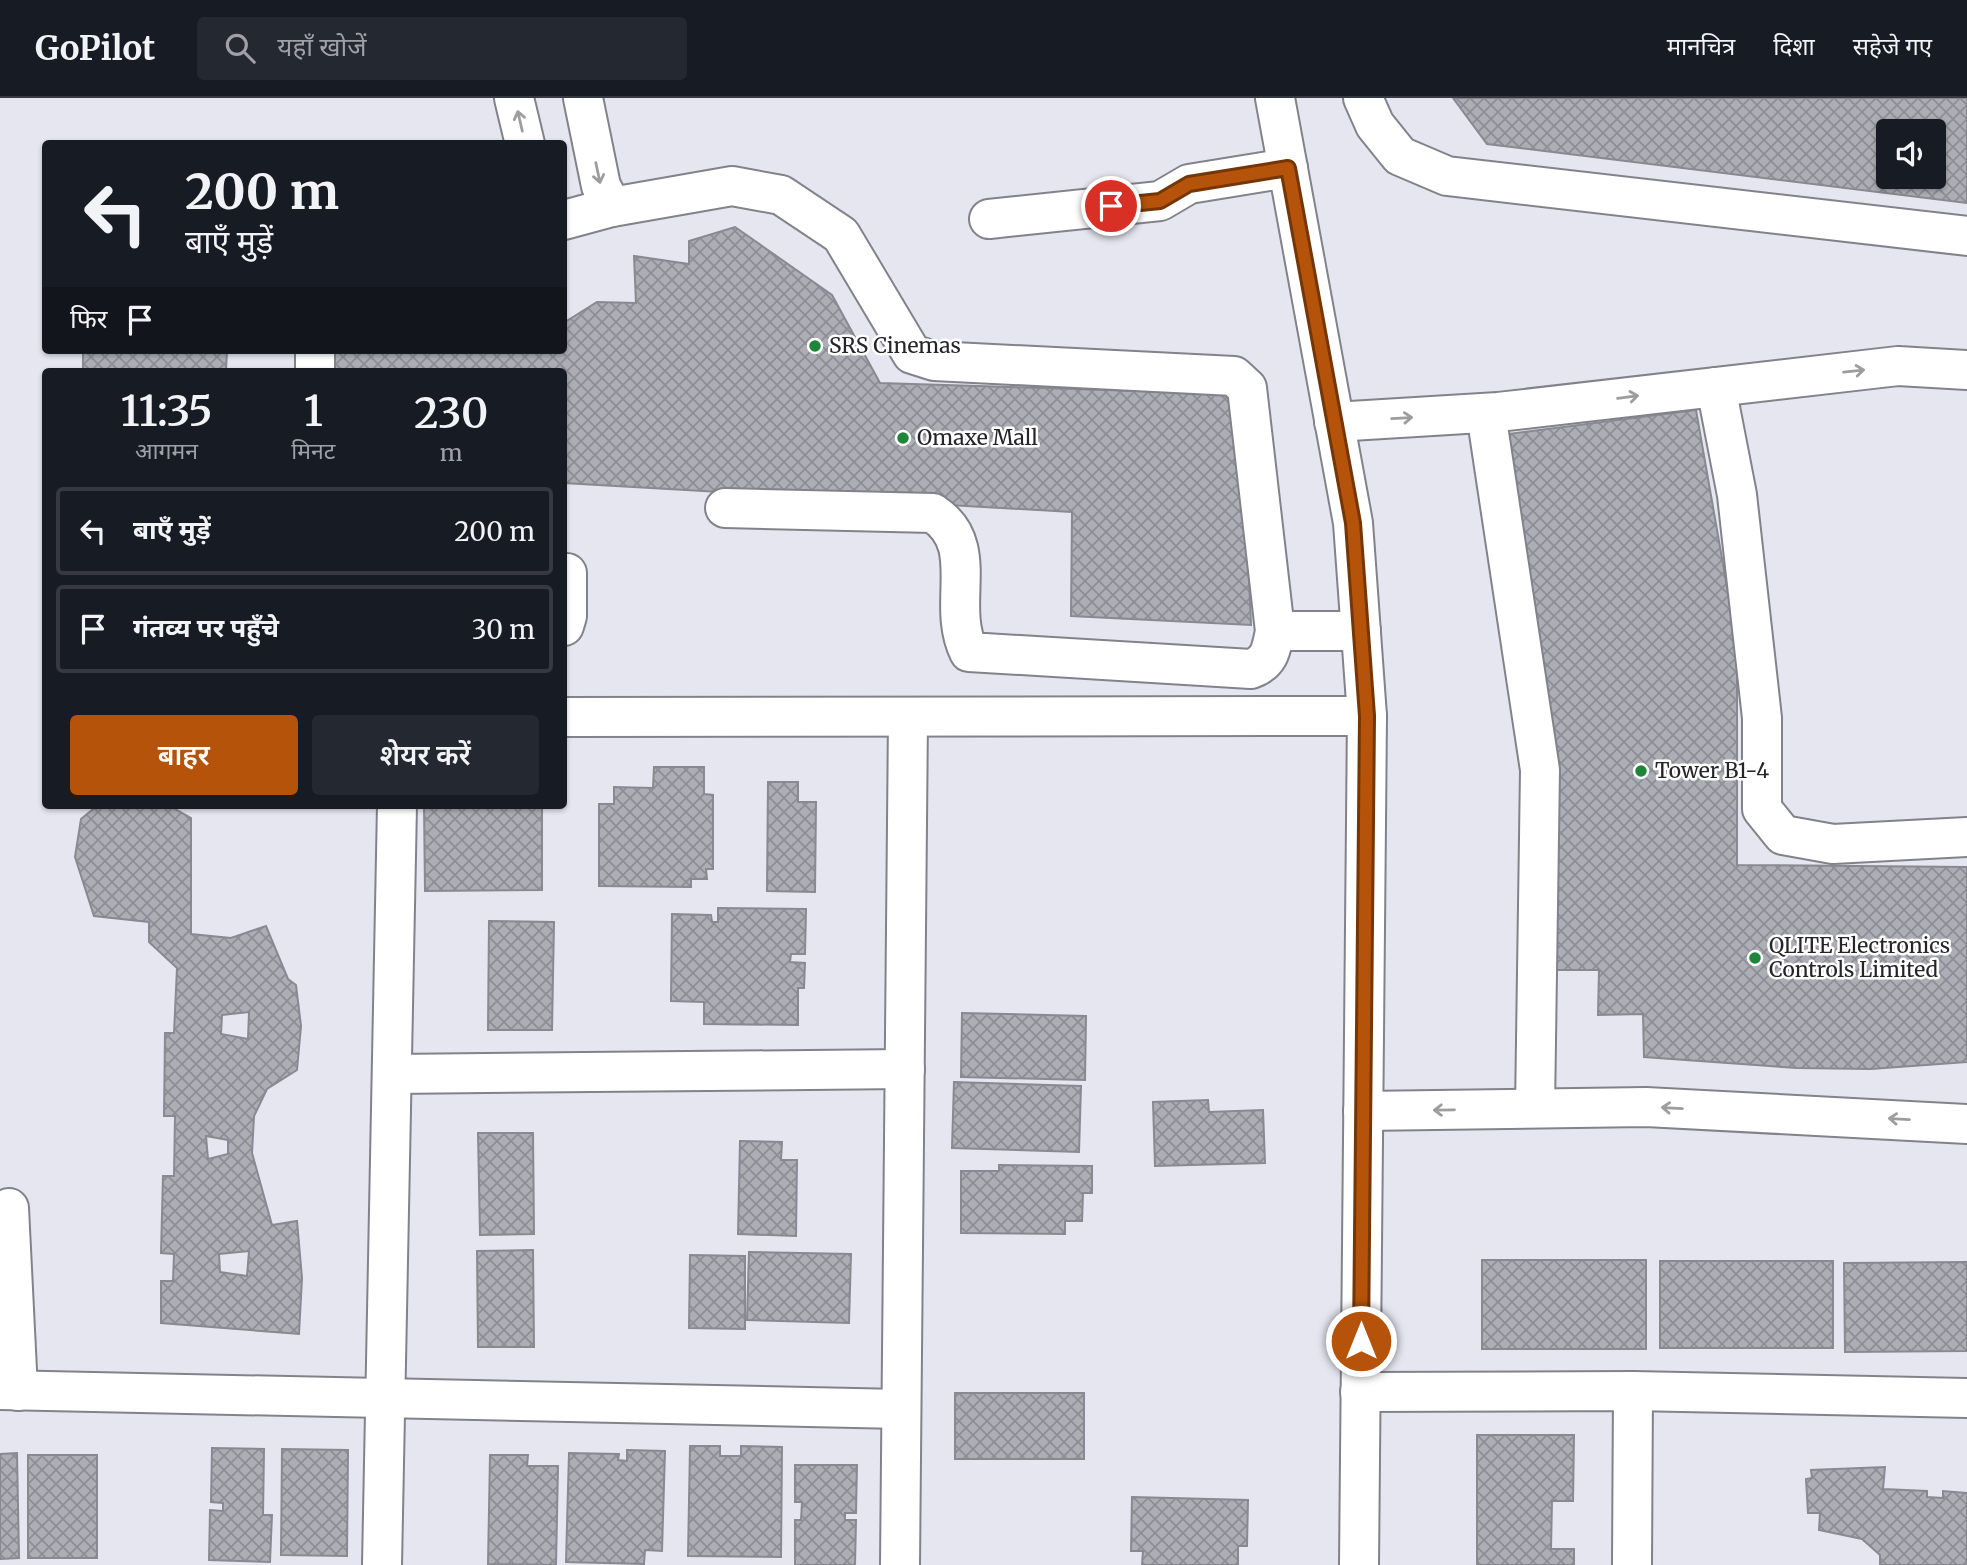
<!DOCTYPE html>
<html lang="hi">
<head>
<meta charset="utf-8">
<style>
  :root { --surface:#171b24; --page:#242831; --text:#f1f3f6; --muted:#9ea1a6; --line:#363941; --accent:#b45309 }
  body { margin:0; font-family:Merriweather,"Noto Sans Devanagari",serif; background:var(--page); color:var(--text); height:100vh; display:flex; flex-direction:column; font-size:26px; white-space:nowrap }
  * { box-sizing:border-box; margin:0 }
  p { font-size:23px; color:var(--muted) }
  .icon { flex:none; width:38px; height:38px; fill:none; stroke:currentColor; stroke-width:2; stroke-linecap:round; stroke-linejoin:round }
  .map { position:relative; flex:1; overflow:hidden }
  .panel { position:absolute; left:42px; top:270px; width:525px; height:441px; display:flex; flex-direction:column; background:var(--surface); border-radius:7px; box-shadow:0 2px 5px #0004 }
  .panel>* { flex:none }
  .banner { position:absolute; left:42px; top:42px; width:525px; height:214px; border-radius:7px; box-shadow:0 2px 5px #0004; background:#171b24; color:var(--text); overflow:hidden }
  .controls { position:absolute; left:1876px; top:21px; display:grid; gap:14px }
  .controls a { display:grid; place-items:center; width:70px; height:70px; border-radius:7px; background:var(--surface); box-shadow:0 2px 5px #0004; font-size:35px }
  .pin { position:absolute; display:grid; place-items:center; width:60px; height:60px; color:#fff; margin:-30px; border:4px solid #fff; border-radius:50%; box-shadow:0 2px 7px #0007 }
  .me { position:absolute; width:77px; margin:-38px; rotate:0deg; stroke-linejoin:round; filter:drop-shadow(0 0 5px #0008) }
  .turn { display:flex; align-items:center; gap:24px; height:147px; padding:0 28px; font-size:32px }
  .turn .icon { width:91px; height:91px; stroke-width:2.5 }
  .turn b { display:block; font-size:49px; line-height:60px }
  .then { display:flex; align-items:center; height:66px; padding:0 28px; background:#0003; gap:14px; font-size:26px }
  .eta { display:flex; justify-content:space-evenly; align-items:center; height:119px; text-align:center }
  .eta b { font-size:42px; font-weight:600; line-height:49px }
  .action { display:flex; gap:14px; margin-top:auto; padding:14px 28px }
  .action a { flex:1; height:80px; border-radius:7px; background:var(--accent); color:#fff; font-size:28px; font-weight:600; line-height:80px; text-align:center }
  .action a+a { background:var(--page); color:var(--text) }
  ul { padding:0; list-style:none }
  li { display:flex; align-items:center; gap:21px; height:88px; margin:0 14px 10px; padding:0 14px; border:4px solid var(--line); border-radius:7px }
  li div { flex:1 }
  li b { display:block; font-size:26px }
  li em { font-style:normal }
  header { display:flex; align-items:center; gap:42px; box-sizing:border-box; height:98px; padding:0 35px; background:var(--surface); border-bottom:2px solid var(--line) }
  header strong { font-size:33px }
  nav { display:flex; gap:38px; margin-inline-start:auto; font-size:24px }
  .search { width:490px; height:63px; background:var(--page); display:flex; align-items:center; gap:18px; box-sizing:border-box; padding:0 24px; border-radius:7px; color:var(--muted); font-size:26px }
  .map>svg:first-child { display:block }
</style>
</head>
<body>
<header>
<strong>GoPilot</strong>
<div class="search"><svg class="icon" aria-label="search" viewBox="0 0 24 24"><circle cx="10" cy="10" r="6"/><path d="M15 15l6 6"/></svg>यहाँ खोजें</div>
<nav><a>मानचित्र</a><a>दिशा</a><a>सहेजे गए</a></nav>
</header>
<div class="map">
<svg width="1967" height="1467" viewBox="0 0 1967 1467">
  <defs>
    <pattern id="building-cross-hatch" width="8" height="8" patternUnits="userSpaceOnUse" patternTransform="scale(1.75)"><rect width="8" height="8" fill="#adadb6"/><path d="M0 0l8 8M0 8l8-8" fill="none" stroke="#8d8d94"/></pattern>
  </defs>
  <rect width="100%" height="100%" fill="#e6e6f0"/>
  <g fill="url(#building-cross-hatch)" stroke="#898992" stroke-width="2" fill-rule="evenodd">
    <path d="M1453 0H1967V105L1487 46ZM1888 33H1934V79H1888Z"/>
    <polygon points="735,129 832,197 880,285 1241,296 1251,527 1071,518 1072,414 564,385 564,273 333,273 333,252 564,252 564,221 565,224 597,204 636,205 634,158 689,166 689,143"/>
    <polygon points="83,252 227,252 226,273 83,273"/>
    <polygon points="1696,312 1737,546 1737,767 1967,769 1967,964 1871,971 1797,970 1644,959 1643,916 1598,917 1599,872 1557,872 1539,553 1508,336"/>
    <polygon points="654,669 704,669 704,696 713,697 713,771 706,771 707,781 691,781 691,789 599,788 599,706 614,706 614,689 653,690"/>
    <polygon points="768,684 798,684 798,704 816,704 815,794 767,793"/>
    <path d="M98 707H168L191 720V836L231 840 266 828 288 881 296 887 301 928 297 972 267 991 254 1018 252 1055 272 1127 297 1123 302 1180 299 1236 161 1225V1183H173L174 1156 161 1155 163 1078H174L175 1018H164L165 935H174L177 870 149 844V824L94 818 75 759 81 721ZM249 914 248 941 221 936 222 917ZM206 1038 228 1042V1056L208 1061ZM249 1153 247 1178 220 1174 219 1156Z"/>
    <polygon points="424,707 542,707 542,792 425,793"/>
    <polygon points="718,810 806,811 805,856 791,856 790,864 805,865 804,890 798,890 798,927 704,926 704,904 671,903 672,816 711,817 712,824 718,824"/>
    <polygon points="489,823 554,824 552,932 488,932"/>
    <polygon points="962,915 1086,918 1085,982 961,979"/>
    <polygon points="954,984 1081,988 1079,1054 952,1050"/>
    <polygon points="1208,1002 1209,1014 1263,1012 1265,1065 1155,1068 1153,1004"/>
    <polygon points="478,1035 533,1035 534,1136 480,1137"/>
    <polygon points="740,1043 782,1044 781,1062 797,1062 796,1138 738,1136"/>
    <polygon points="999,1067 1092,1068 1092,1095 1083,1095 1082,1123 1065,1123 1065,1136 961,1135 961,1073 999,1073"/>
    <polygon points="533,1152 534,1249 478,1249 477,1153"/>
    <polygon points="749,1154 851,1156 849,1225 747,1222"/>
    <polygon points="690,1157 745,1158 745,1231 689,1230"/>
    <rect x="1482" y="1162" width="164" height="89"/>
    <rect x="1660" y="1163" width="173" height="87"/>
    <polygon points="1967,1164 1967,1253 1845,1254 1844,1165"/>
    <rect x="955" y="1295" width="129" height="66"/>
    <polygon points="1477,1337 1574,1337 1573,1403 1552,1403 1551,1451 1574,1451 1574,1467 1477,1467"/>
    <polygon points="690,1348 720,1348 720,1358 741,1358 741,1348 782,1349 781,1459 688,1458"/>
    <polygon points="212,1350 264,1351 263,1417 272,1417 270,1464 209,1462 210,1412 223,1413 223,1405 211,1404"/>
    <polygon points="282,1351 348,1352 347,1458 281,1457"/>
    <polygon points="627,1352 665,1353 662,1453 645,1452 644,1466 566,1464 569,1355 619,1356 618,1362 627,1363"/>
    <polygon points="17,1355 19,1460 0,1461 0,1356"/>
    <rect x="28" y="1357" width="69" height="103"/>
    <polygon points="490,1357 528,1357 527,1368 558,1368 556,1467 488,1466"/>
    <polygon points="795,1367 857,1367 856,1415 845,1415 845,1422 856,1422 855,1467 795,1467 795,1422 801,1422 802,1404 795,1404"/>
    <polygon points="1885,1369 1883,1391 1927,1393 1927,1399 1943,1400 1943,1393 1967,1395 1967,1467 1880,1467 1880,1457 1862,1441 1819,1432 1820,1415 1808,1415 1806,1381 1812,1380 1811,1372"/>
    <polygon points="1132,1399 1248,1402 1247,1448 1238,1448 1238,1467 1142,1467 1143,1453 1131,1453"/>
  </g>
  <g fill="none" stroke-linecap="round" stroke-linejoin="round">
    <g stroke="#83828b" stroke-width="42">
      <g id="minor">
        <polyline points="514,0 525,46"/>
        <polyline points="583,0 601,88 612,109"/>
        <polyline points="1275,0 1353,425 1367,618 1359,1467"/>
        <polyline points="1363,0 1375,27 1400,58 1447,78 1967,138"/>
        <polyline points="989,121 1160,103 1189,86 1288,70"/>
        <path d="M564 122 612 109 732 88 781 97 841 137 912 256 934 263 1234 278 1247 290 1275 533C1271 552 1270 564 1251 571L969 554C945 505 983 448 933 415L725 410"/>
        <polyline points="315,252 315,273"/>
        <polyline points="1716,289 1737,397 1762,620 1762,711 1783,737 1833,746 1967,739"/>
        <polyline points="1486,315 1540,672 1535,1010"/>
        <polyline points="1334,324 1498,314 1898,268 1967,272"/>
        <polyline points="564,528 567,518 567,475"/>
        <polyline points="1275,533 1361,533"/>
        <polyline points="564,619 1367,618"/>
        <polyline points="392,976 905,971"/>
        <polyline points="1363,1013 1646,1009 1967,1026"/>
        <polyline points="9,1110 18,1293"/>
        <polyline points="0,1292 901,1311"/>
        <polyline points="1360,1294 1633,1293 1967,1300"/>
        <polyline points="382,1467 397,707"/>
        <polyline points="900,1467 908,619"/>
        <polyline points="1632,1467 1633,1293"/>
      </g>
    </g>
    <use href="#minor" stroke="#fff" stroke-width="38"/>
  </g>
  <defs><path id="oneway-shaft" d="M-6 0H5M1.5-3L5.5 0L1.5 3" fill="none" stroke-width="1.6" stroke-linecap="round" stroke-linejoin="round" transform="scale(1.75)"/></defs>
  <g stroke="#9d9d9f">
    <use href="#oneway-shaft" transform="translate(520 23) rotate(-103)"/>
    <use href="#oneway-shaft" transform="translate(598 75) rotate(78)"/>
    <use href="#oneway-shaft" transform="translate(1854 273) rotate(-6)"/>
    <use href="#oneway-shaft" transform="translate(1628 299) rotate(-7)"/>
    <use href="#oneway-shaft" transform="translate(1402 320) rotate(-3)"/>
    <use href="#oneway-shaft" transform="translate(1672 1010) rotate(-177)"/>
    <use href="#oneway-shaft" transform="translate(1444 1012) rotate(179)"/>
    <use href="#oneway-shaft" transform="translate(1899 1021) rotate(-177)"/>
  </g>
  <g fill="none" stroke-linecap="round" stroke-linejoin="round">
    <g stroke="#753606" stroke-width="18">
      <polyline id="route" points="1111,108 1160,103 1189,86 1288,70 1353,425 1367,618 1361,1243"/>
    </g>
    <use href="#route" stroke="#b45309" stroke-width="12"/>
  </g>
  <g fill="#1f8539" stroke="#fff" stroke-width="2.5">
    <circle cx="815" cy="248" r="7"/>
    <circle cx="903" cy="340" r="7"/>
    <circle cx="1641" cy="673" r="7"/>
    <circle cx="1755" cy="860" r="7"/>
  </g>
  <g text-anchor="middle" stroke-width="5" stroke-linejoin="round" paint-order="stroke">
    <g font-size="21" fill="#252529" stroke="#fff" text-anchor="start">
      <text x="829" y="255">SRS Cinemas</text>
      <text x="917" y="347">Omaxe Mall</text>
      <text x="1655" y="680">Tower B1-4</text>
      <text x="1769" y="855">QLITE Electronics<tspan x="1769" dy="24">Controls Limited</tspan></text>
    </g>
  </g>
</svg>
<div class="controls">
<a><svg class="icon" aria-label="sound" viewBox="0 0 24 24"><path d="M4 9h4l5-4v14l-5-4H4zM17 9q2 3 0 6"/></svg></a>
</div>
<div class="pin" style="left:1111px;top:108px;background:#d93025"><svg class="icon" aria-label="arrive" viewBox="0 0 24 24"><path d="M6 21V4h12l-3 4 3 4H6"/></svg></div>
<svg class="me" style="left:1361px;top:1243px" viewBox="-20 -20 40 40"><circle r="17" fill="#b45309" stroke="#fff" stroke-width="3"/><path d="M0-11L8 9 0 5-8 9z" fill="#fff"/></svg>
<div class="banner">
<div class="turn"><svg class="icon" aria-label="left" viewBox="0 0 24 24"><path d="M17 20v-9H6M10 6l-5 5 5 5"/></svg><div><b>200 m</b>बाएँ मुड़ें</div></div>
<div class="then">फिर<svg class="icon" aria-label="arrive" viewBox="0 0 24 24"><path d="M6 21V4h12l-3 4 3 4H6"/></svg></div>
</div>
<section class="panel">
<div class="eta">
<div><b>11:35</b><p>आगमन</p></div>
<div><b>1</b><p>मिनट</p></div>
<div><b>230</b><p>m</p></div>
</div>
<ul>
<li><svg class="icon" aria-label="left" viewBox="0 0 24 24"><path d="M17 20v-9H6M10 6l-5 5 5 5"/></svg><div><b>बाएँ मुड़ें</b></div><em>200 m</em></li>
<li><svg class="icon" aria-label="arrive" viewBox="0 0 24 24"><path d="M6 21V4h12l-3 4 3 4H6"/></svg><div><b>गंतव्य पर पहुँचे</b></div><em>30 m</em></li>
</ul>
<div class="action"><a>बाहर</a><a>शेयर करें</a></div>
</section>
</div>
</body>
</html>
